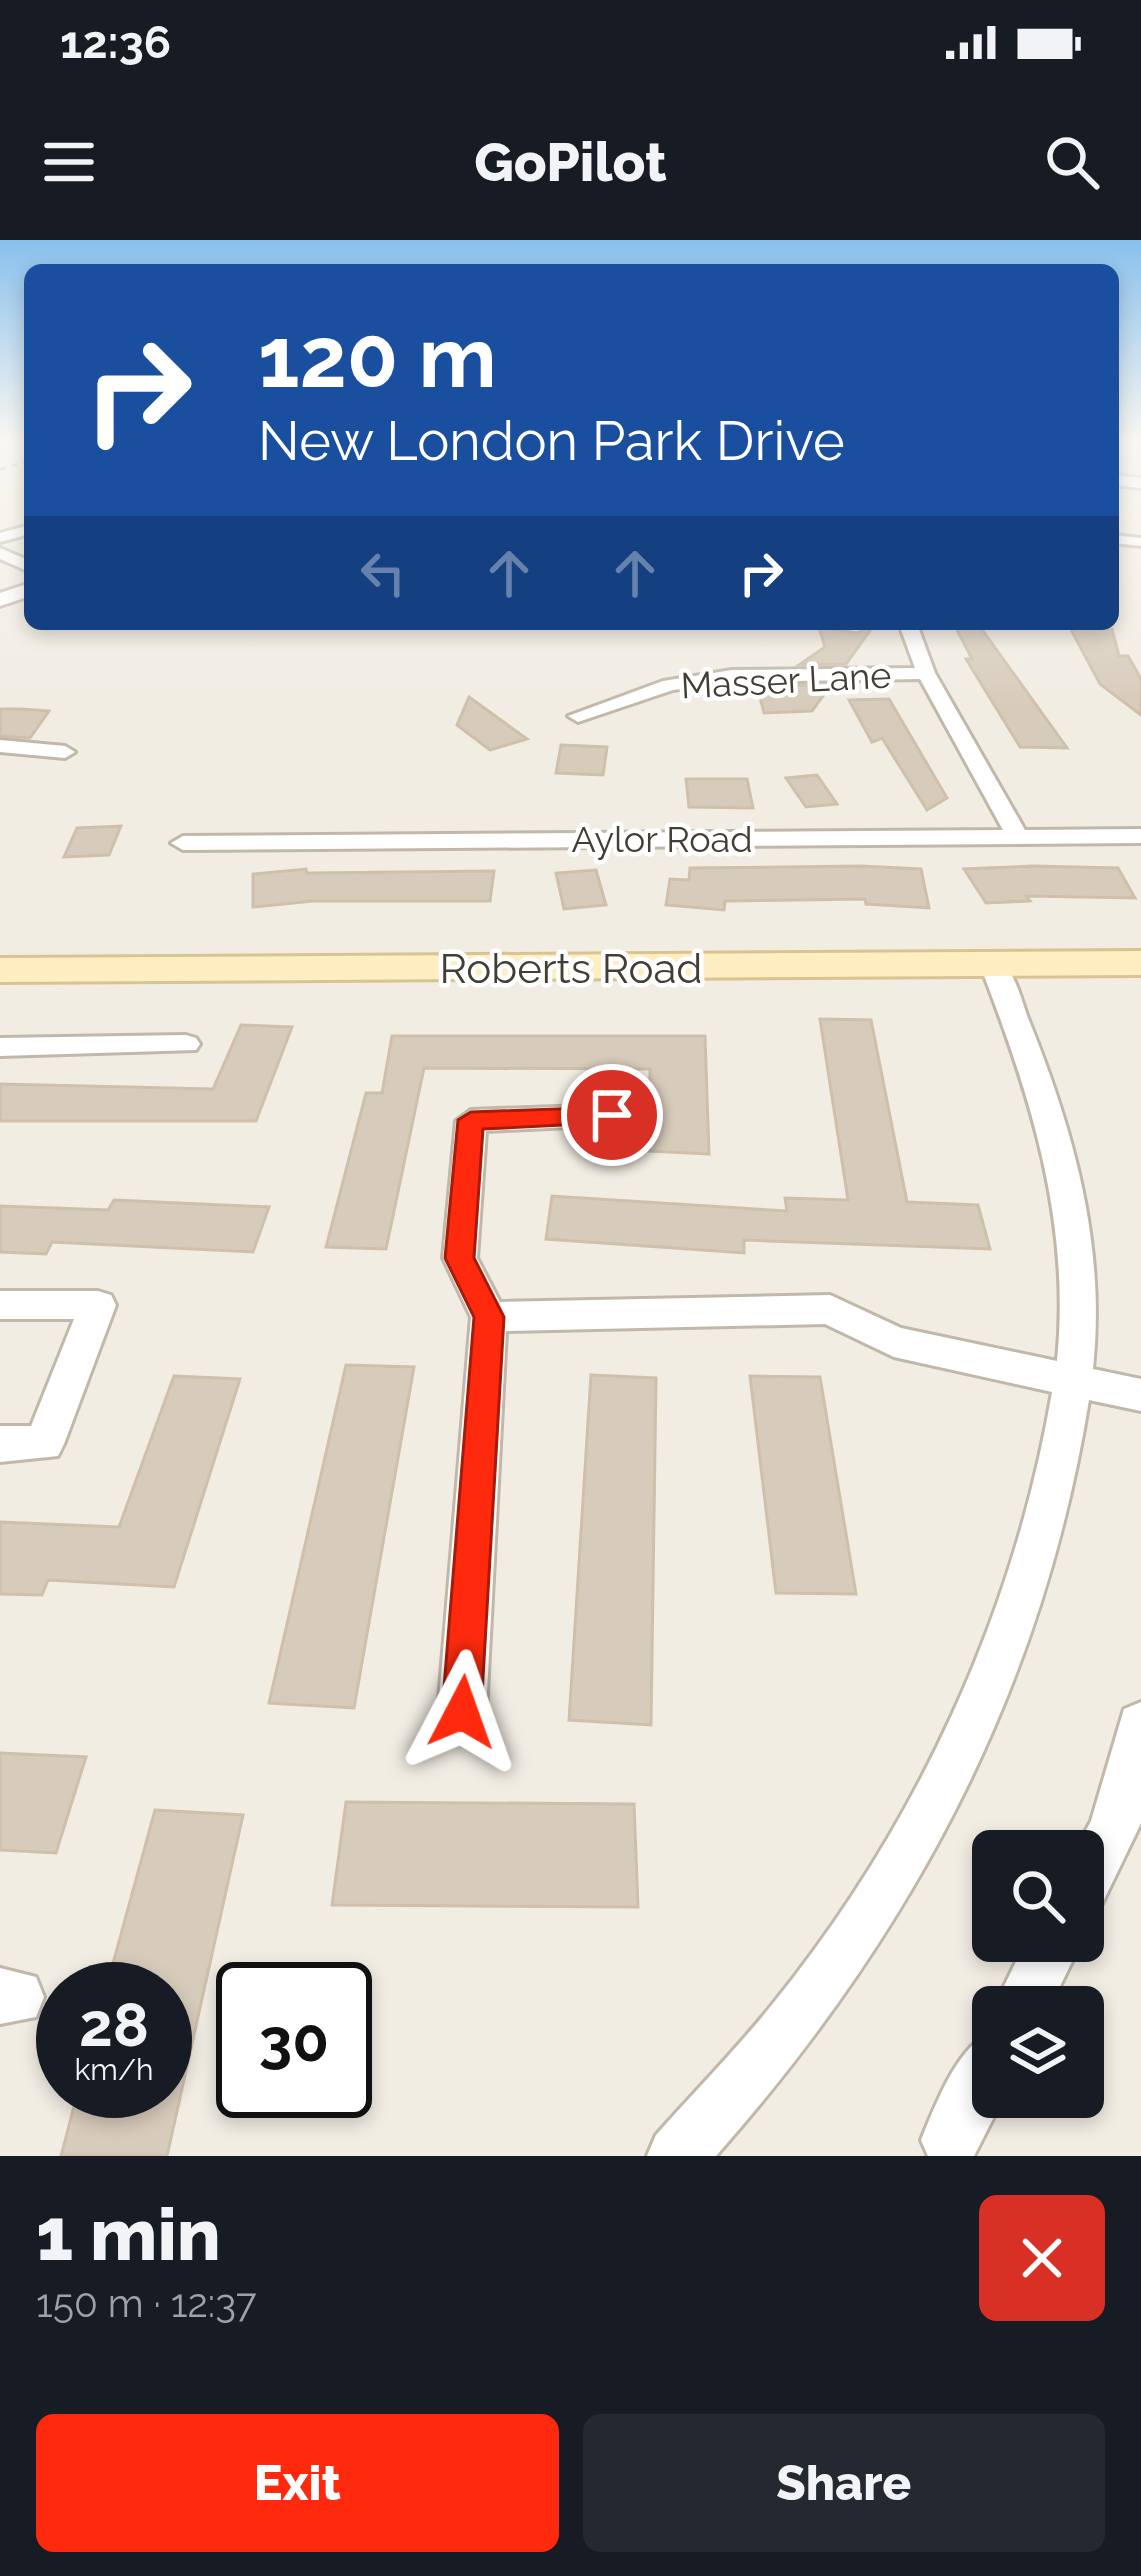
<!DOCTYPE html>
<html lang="en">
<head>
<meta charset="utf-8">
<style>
  :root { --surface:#171b24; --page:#242831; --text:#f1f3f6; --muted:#9ea1a6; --accent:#ff2a0e }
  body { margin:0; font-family:Raleway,sans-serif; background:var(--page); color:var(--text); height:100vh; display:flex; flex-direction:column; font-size:45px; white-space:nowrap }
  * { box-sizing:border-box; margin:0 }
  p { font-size:39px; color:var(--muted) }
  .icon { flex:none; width:66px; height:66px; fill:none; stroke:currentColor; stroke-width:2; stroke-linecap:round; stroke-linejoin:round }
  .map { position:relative; height:1916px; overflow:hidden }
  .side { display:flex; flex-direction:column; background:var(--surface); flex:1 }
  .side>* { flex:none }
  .top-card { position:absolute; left:24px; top:24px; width:1095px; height:366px; border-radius:18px; box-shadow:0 6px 18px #0003; background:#1a4fa0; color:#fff; overflow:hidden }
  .fabs { position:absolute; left:972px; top:1590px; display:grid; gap:24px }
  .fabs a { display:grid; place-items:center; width:132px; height:132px; border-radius:18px; background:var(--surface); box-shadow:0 6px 18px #0003; font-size:60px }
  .speed { position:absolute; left:36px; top:1722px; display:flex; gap:24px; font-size:60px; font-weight:700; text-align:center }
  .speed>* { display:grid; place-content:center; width:156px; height:156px; border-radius:50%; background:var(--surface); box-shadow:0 6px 18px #0003; line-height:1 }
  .speed small { font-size:30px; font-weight:400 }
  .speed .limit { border:6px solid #111; border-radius:18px; background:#fff; color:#111 }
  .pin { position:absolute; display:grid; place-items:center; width:102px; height:102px; color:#fff; margin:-51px; border:6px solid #fff; border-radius:50%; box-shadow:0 3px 12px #0007 }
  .me { position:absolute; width:132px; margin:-66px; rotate:4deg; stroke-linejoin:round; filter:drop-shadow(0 0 9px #0008) }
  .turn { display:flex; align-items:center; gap:42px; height:252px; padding:0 36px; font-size:54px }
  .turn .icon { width:156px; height:156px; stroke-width:2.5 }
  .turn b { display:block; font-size:84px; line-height:102px }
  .lanes { display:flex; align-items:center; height:114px; padding:0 36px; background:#0003; justify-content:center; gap:60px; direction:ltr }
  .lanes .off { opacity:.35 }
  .round { display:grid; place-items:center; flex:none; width:126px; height:126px; border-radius:18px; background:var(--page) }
  .headline { display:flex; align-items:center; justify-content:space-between; height:204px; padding:0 36px }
  h1 { font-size:72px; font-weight:800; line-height:90px }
  .action { display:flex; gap:24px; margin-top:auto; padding:24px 36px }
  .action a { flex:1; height:138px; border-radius:18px; background:var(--accent); color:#fff; font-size:48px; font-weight:800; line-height:138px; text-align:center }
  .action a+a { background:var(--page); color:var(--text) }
  .status { display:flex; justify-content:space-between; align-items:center; height:84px; padding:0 60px; background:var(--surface); direction:ltr }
  .status svg { height:33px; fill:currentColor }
  header { display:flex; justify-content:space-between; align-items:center; height:156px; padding:0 36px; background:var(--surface); font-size:54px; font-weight:800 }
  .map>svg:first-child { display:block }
</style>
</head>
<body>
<div class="status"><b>12:36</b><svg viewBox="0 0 49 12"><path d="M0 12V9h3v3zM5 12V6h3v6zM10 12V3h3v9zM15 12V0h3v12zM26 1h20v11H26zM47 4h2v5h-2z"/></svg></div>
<header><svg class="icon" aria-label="menu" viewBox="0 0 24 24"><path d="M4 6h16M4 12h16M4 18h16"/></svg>GoPilot<svg class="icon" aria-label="search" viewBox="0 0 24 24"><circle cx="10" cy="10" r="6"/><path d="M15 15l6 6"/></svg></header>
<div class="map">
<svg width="1141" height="1916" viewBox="0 0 1141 1916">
  <rect width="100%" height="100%" fill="#f2ede3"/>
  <g fill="#d7cbbb" stroke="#cfc0ab" stroke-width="3">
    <polygon points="954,384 978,384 1067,508 1020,507 966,419 972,419"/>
    <polygon points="874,385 846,424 799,425 825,407 819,387 857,393"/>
    <polygon points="1069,386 1112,389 1119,416 1128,416 1141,439 1141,475 1100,444"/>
    <polygon points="831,445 812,471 764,473 757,446"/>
    <polygon points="469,457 527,499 490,510 457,485"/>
    <polygon points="889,459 947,558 927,570 882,498 872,502 849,460"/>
    <polygon points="0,469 21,469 49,471 30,498 0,496"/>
    <polygon points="561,505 607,507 603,535 556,533"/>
    <polygon points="817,535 837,564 806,567 786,538"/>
    <polygon points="686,539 747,539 753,568 689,567"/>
    <polygon points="121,586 109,615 64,617 77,588"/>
    <polygon points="860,626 921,629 929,668 866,664 865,659 725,661 724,670 666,665 670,639 689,640 690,628"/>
    <polygon points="1033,626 1118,628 1135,658 1026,656 1030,661 986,663 964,629"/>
    <polygon points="306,629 307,633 494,631 490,661 313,661 253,667 253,634"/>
    <polygon points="596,630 606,665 564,669 556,633"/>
    <polygon points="820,779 871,780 907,962 978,965 990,1009 744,1000 744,1013 546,999 552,956 787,971 785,958 848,960"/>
    <polygon points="241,785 292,787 256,881 0,881 0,844 213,849"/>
    <polygon points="392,796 705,796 709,914 649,911 650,829 424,828 386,1009 326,1007 366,853 382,853"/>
    <polygon points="114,960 269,967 253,1012 52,1002 46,1014 0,1012 0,966 108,970"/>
    <polygon points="346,1125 414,1127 354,1468 269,1463"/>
    <polygon points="591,1135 656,1138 651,1485 569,1480"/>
    <polygon points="174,1136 240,1139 174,1347 48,1340 42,1355 0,1354 0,1282 119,1287"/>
    <polygon points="750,1136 820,1137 856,1354 776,1353"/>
    <polygon points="0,1513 86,1517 56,1613 0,1610"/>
    <polygon points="346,1562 634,1564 638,1667 332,1665"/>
    <polygon points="155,1570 243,1575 167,1916 61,1916 78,1851 165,1851 165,1749 106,1749"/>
  </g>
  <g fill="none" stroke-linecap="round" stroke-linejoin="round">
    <g stroke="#c1b8a9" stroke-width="6">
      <g id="minor">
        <polygon points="30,285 30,294 0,302 0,293"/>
        <polygon points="1113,295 1141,298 1141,306 1113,303"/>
        <polygon points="0,308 30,321 30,332 0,319"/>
        <polygon points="899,384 917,384 935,433 1025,590 1141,589 1141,603 183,610 171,603 183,596 1003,590 920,439 732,442 673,450 578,482 568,476 663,441 732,430 915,428"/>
        <polygon points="0,500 65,506 75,512 65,518 0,512"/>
        <path d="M993 717C1013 722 1021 760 1028 778 1074 891 1106 1006 1093 1129L1141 1139V1171L1089 1160C1042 1453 911 1695 716 1916H647L656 1895C694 1852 735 1811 771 1766 915 1589 1014 1376 1052 1152L894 1117 825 1084 506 1091 486 1472 479 1489 462 1496 445 1489 438 1472 471 1077 443 1018 456 881 471 870 612 865 627 875 612 885 486 891 477 1018 500 1062 830 1055 901 1088 1057 1121C1071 981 1030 854 980 725Z"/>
        <polygon points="186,795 196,798 200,804 196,810 0,816 0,798"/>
        <polygon points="0,1051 98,1051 111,1055 116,1065 64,1204 58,1216 0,1222 0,1186 31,1186 74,1079 0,1079"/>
        <polygon points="1141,1462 1141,1583 1101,1666 1083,1674 1083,1611 1075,1611 1091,1581 1124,1469"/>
        <polygon points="1026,1701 1082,1701 1050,1767 993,1769"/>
        <polygon points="0,1728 36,1737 44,1757 36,1777 0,1784"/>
        <path d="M993 1791V1857H1004L974 1916H928L921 1900C936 1864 957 1806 993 1791Z"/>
      </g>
    </g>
    <g stroke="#c1b8a9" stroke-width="6">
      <g id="tertiary">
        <polygon points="1113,235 1141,238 1141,248 1113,245"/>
        <polygon points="30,343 30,356 0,366 0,353"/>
      </g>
    </g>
    <g stroke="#d8c393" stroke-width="6">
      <polygon id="secondary" points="1141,711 1141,735 0,742 0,718"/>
    </g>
    <use href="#minor" fill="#fff" fill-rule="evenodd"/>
    <use href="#tertiary" fill="#fff" fill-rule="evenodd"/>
    <use href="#secondary" fill="#ffeec1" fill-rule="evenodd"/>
    <polyline stroke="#949494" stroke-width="3" stroke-dasharray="6 6" stroke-linecap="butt" points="0,229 30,221"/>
  </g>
  <linearGradient id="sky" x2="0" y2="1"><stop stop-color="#89c0ec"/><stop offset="0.43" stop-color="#f9f7f2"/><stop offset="1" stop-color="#f9f7f2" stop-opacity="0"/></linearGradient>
  <rect width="1141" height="468" fill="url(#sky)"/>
  <polygon fill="#ff2a0e" stroke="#a61b09" stroke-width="3" points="612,867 624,875 621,882 483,889 474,1018 504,1077 481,1472 476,1486 462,1492 448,1486 442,1472 474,1077 445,1018 458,880 471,872"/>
  <g text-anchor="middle" stroke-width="9" stroke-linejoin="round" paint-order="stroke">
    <g font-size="36" fill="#443d33" stroke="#fff">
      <text transform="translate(786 440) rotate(-3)" y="13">Masser Lane</text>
      <text x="662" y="612">Aylor Road</text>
    </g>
    <g font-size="42" fill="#443d33" stroke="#fff">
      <text x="571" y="743">Roberts Road</text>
    </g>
  </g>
</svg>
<div class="fabs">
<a><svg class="icon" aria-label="search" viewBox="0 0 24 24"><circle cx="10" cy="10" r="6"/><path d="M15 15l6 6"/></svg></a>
<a><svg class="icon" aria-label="layers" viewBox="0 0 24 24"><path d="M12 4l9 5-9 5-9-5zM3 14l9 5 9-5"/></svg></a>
</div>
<div class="speed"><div>28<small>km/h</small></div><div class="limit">30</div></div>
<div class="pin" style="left:612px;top:875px;background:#d93025"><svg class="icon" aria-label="arrive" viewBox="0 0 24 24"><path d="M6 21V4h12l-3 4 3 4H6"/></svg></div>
<svg class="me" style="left:462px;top:1472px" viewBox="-20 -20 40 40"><path d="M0-17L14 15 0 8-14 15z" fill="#ff2a0e" stroke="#fff" stroke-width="4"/></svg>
<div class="top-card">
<div class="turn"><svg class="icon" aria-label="right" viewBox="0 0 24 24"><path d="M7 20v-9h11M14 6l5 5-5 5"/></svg><div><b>120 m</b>New London Park Drive</div></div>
<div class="lanes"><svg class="icon off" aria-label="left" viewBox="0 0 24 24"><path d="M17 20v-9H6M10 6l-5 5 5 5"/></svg><svg class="icon off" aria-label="ahead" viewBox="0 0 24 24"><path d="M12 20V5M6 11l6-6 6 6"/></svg><svg class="icon off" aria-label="ahead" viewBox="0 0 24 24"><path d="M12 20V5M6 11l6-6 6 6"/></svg><svg class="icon" aria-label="right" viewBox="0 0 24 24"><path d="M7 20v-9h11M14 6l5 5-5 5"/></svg></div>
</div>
</div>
<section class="side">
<div class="headline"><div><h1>1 min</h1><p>150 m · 12:37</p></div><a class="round" style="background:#d93025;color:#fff"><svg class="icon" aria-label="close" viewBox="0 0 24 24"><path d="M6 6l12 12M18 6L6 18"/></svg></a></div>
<div class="action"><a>Exit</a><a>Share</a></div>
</section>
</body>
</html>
